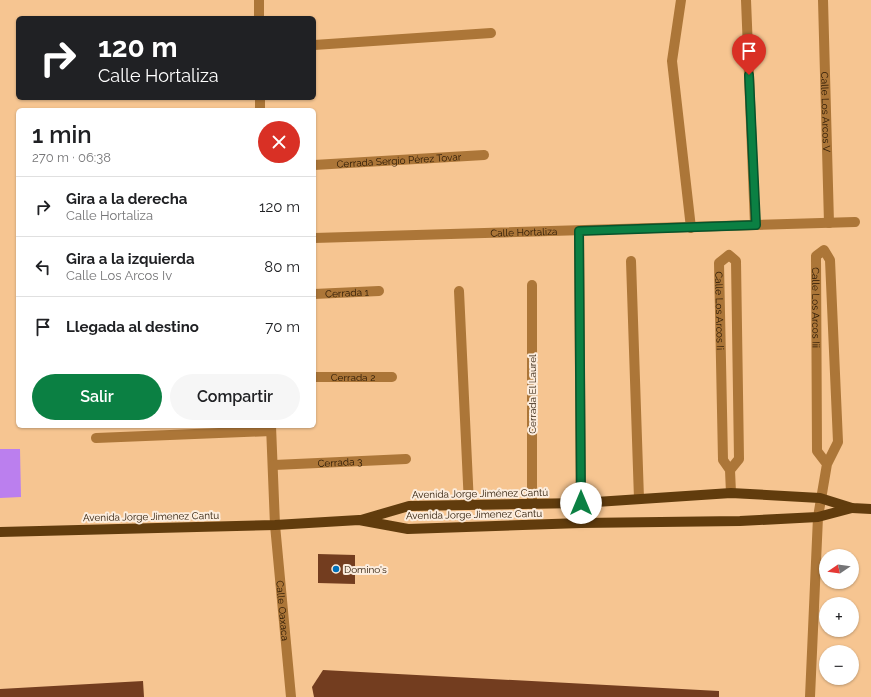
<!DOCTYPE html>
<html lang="es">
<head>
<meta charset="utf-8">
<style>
  :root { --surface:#fff; --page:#f6f6f6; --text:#202124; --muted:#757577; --line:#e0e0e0; --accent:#0b8043 }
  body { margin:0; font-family:Raleway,sans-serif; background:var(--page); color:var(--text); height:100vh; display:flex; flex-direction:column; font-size:15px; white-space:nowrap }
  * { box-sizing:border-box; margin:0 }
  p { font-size:13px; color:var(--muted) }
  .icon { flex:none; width:22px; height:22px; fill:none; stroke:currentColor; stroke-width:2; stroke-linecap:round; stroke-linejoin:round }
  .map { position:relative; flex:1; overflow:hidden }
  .side { position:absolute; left:16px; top:108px; width:300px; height:320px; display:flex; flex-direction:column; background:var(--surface); border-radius:6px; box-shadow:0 1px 3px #0004 }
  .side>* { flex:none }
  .top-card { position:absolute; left:16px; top:16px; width:300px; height:84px; border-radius:6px; box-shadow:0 1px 3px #0004; background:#202124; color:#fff; overflow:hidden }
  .needle { width:26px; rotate:257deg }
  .controls { position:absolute; left:819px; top:549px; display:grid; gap:8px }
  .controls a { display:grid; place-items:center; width:40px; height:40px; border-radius:50%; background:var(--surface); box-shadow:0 1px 3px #0004; font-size:20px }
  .pin { position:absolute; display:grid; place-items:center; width:34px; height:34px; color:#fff; margin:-41px -17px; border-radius:50% 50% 50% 0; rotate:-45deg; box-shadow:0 0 4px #0007 }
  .pin .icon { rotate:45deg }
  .me { position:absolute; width:44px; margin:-22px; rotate:0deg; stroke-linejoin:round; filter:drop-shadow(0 0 3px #0008) }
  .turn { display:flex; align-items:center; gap:14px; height:84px; padding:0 16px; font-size:18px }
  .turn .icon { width:52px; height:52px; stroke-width:2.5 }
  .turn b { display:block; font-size:28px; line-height:34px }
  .round { display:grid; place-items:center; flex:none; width:42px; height:42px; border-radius:21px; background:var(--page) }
  .headline { display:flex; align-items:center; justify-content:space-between; height:68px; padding:0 16px }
  h1 { font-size:24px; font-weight:600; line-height:30px }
  .button { display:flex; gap:8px; margin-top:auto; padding:8px 16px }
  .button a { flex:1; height:46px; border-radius:24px; background:var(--accent); color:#fff; font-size:16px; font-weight:600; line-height:46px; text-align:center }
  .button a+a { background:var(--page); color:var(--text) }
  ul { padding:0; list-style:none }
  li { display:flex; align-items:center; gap:12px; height:60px; padding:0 16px; border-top:1px solid var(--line) }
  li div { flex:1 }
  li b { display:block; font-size:15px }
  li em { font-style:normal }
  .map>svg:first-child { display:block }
</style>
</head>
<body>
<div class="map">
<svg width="871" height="697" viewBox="0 0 871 697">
  <rect width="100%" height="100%" fill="#f6c591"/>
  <polygon fill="#bb7fee" points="0,449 20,449 21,497 0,498"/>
  <g fill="#733d1f">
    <polygon points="318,554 355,555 355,584 318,583"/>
    <polygon points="323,670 719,691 719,697 314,697 312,687"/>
    <polygon points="143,681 144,697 0,697 0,689"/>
  </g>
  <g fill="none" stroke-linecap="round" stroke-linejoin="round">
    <g stroke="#ac7638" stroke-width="10">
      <polyline points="259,0 259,18"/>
      <polyline points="681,0 672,61 691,228"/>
      <polyline points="746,0 755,225"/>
      <path id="s1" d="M823 0 829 223"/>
      <polyline points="314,45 491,33"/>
      <polyline points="260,98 260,110"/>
      <path id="s2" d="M314 165 484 155"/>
      <polyline points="579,231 581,523"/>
      <path id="s3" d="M314 238 855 222"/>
      <polyline points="631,261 639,499"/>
      <polyline points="532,285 532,504"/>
      <polyline points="459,291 469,505"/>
      <path id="s4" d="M314 294 379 291"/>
      <path id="s5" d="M314 377H392"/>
      <path id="s6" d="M271 426 275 525 291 697"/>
      <polyline points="96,438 271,431"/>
      <path id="s7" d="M274 465 406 459"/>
      <path id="s8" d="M730 470 739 459 736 261 729 255 719 263 723 460 730 470 731 493"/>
      <path id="s9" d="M810 697 818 517 827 464 838 442 830 260 824 250 816 256 817 451 827 464"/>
    </g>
    <g stroke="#613c0d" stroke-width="10">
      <polyline points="361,520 409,506 581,503 731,493 820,498 852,508 871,509"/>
      <polyline points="0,532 275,525 359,520 408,529 581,523 740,521 818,517 852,508"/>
    </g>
  </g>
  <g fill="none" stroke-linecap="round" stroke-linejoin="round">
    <g stroke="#07532c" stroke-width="10">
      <polyline id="route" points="581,503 579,231 756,225 749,75"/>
    </g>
    <use href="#route" stroke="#0b8043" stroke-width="7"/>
  </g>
  <circle fill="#0071bc" stroke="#fcedde" stroke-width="1.5" cx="336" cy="569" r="4"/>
  <g text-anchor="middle" stroke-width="4" stroke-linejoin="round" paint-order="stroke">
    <g font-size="10" fill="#291703" stroke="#fcedde">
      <text dy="4" stroke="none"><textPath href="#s1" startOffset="112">Calle Los Arcos V</textPath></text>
      <text dy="4" stroke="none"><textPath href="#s2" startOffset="85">Cerrada Sergio Pérez Tovar</textPath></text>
      <text dy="4" stroke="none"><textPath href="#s3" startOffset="210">Calle Hortaliza</textPath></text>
      <text dy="4" stroke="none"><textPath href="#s4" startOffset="33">Cerrada 1</textPath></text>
      <text dy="4" stroke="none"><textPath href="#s9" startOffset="514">Calle Los Arcos Iii</textPath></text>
      <text dy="4" stroke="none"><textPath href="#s8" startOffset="282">Calle Los Arcos Ii</textPath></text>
      <text dy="4" stroke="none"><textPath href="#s5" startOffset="39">Cerrada 2</textPath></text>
      <text transform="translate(532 394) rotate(-90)" y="4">Cerrada El Laurel</text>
      <text dy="4" stroke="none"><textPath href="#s7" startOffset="66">Cerrada 3</textPath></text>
      <text transform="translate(480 493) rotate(-1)" y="4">Avenida Jorge Jiménez Cantú</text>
      <text transform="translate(474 514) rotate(-1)" y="4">Avenida Jorge Jimenez Cantu</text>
      <text transform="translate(151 516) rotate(-1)" y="4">Avenida Jorge Jimenez Cantu</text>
      <text dy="4" stroke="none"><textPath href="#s6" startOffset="185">Calle Oaxaca</textPath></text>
    </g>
    <g font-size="10" fill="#291703" stroke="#fcedde" text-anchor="start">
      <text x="344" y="573">Domino's</text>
    </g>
  </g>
</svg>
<div class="controls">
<a><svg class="needle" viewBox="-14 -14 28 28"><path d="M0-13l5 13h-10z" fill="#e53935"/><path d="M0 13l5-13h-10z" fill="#757577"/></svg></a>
<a>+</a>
<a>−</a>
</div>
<div class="pin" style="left:749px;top:75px;background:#d93025"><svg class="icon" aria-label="arrive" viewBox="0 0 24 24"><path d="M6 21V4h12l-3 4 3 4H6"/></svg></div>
<svg class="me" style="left:581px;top:503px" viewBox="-20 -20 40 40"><circle r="19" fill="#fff"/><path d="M0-13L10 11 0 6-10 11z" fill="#0b8043"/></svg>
<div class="top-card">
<div class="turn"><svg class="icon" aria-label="right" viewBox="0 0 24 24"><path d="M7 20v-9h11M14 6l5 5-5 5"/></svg><div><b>120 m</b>Calle Hortaliza</div></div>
</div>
<section class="side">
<div class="headline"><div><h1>1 min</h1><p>270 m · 06:38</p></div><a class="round" style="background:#d93025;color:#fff"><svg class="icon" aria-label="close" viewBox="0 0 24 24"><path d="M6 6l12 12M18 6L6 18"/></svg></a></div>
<ul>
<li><svg class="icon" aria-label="right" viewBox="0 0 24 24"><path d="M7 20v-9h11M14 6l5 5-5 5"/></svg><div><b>Gira a la derecha</b><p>Calle Hortaliza</p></div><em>120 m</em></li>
<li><svg class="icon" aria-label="left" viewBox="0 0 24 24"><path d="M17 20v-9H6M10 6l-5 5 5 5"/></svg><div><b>Gira a la izquierda</b><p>Calle Los Arcos Iv</p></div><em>80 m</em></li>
<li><svg class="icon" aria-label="arrive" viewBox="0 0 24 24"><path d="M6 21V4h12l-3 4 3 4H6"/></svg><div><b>Llegada al destino</b></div><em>70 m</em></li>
</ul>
<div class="button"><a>Salir</a><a>Compartir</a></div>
</section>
</div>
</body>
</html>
